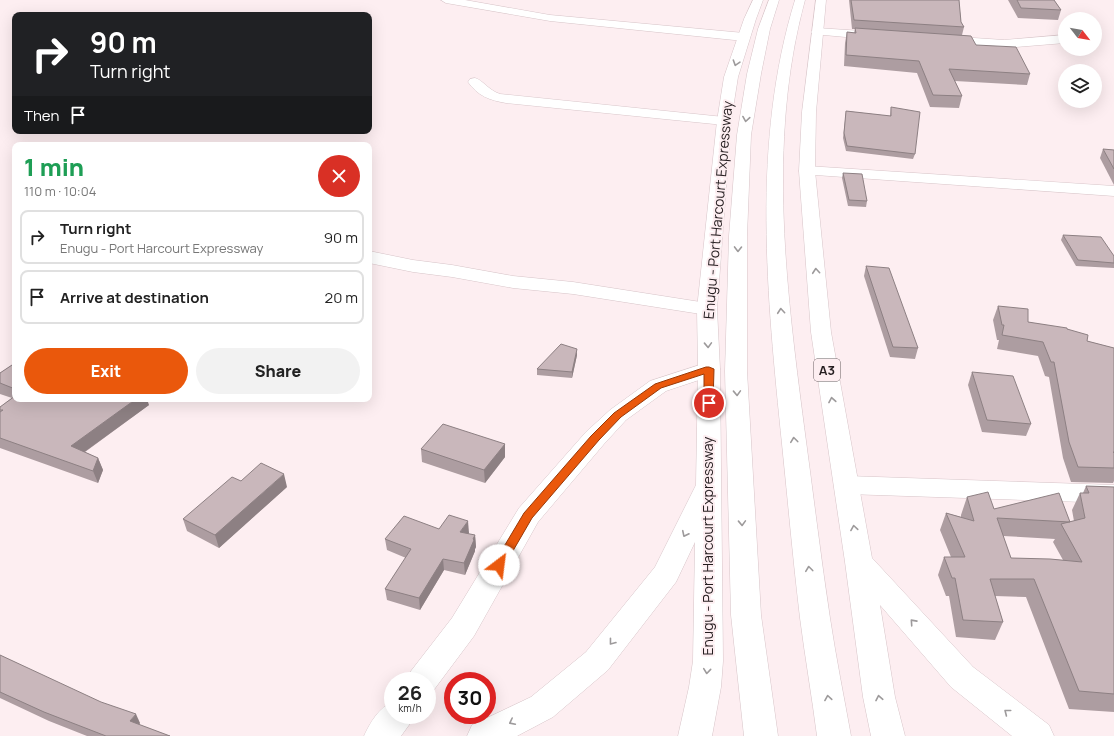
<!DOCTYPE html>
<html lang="en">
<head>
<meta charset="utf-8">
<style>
  :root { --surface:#fff; --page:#f2f2f2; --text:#222; --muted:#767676; --line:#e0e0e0; --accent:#ea580c }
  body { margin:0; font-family:Manrope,sans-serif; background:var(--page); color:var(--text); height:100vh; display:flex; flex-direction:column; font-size:15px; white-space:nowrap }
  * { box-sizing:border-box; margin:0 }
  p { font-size:13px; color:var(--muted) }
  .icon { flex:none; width:22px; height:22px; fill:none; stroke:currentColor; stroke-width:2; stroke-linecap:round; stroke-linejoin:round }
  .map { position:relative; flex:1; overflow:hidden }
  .side { position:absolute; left:12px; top:142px; width:360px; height:260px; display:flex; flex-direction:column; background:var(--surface); border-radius:8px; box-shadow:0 4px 16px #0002 }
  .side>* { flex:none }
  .banner { position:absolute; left:12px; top:12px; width:360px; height:122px; border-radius:8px; box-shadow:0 4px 16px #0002; background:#202124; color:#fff; overflow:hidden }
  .needle { width:26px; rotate:121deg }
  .tools { position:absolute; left:1058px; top:12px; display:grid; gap:8px }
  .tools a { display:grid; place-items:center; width:44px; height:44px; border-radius:50%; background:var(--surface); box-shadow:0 4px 16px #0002; font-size:20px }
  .speed { position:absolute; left:384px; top:672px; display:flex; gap:8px; font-size:20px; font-weight:700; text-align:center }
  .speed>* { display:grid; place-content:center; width:52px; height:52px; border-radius:50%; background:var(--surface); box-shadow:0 4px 16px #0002; line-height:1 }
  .speed small { font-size:10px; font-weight:400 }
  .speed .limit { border:6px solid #d22; background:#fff; color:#111 }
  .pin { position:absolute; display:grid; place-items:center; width:34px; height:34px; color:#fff; margin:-17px; border:2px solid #fff; border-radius:50%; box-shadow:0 1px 4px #0007 }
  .me { position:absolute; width:44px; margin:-22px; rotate:30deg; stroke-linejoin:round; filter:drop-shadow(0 0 3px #0008) }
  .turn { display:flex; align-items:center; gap:14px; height:84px; padding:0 12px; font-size:18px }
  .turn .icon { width:52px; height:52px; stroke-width:2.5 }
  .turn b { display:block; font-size:28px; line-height:34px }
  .then { display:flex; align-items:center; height:38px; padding:0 12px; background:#0003; gap:8px; font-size:15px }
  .round { display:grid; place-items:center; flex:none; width:42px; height:42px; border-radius:21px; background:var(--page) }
  .overview { display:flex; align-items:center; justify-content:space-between; height:68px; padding:0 12px }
  h1 { font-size:24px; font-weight:800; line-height:30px; color:#1e9e55 }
  .primary-button { display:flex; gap:8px; margin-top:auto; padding:8px 12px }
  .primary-button a { flex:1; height:46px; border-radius:24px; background:var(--accent); color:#fff; font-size:16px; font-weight:800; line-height:46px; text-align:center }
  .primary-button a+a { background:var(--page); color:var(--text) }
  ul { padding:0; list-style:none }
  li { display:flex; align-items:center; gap:12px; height:54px; margin:0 8px 6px; padding:0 4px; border:2px solid var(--line); border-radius:8px }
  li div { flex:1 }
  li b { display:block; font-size:15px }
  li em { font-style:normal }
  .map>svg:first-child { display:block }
</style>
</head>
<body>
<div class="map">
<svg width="1114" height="736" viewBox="0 0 1114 736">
  <rect width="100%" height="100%" fill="#fdeef1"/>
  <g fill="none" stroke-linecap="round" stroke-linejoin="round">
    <g stroke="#d7c4c8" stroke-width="1">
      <g id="minor">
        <polygon points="441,0 465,0 550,15 744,33 748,34 750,37 748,40 744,41 550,21 446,3"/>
        <polygon points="817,28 878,32 882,33 884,36 882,39 878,40 813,34 811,32 813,30"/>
        <polygon points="1065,35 1065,43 1004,48 944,44 940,43 938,40 940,37 944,36 1004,40"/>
        <path d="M475 78C483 80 488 90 500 94L724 117 729 118 731 121 729 124 724 125 506 103C489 100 478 96 468 82L470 79Z"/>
        <polygon points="807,166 1114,186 1114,196 801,174 799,171 801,168"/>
        <polygon points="369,251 413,260 452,265 513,276 573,282 707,303 714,305 717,309 714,313 707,315 573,294 513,288 452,277 413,272 369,263"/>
        <polygon points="709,362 717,364 720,369 717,374 666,391 626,420 604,444 538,522 474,636 433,691 427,693 427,681 406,681 411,671 452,618 519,508 586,432 610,410 650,381"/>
        <polygon points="847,476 1114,485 1114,503 847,494 838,491 834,485 838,479"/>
        <path d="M393 702V715H413L409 725 401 736H364C370 723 379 707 393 702Z"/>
      </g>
    </g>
    <g stroke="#d7c4c8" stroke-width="1">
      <g id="major">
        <polygon points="753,0 763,0 756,19 738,77 731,121 717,309 720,369 723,661 721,687 712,736 678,736 689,687 693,661 695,542 676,582 608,670 553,717 517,736 467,736 472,725 531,697 586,652 655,567 696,485 698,369 697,309 717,121 724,77 744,19"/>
        <polygon points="816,0 826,0 816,112 815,171 831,332 872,558 973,667 1049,725 1054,736 1012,736 951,687 880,605 895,697 905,736 871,736 863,697 845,562 811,332 799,171 802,112"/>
      </g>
    </g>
    <g stroke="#d7c4c8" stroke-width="1">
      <g id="highway">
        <polygon points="769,0 779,0 770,29 761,74 751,135 747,236 747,371 761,615 778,736 744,736 731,615 725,371 729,236 737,135 747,74 758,29"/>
        <path d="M795 0H805C766 143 787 296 806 441 814 500 821 559 830 618 836 658 844 697 851 736H817C812 697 805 657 800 618 793 560 788 502 782 444 767 297 751 143 795 0Z"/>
      </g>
    </g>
    <use href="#minor" fill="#fff" fill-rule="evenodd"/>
    <use href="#major" fill="#fff" fill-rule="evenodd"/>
    <use href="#highway" fill="#fff" fill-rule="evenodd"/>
  </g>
  <g fill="#ad9da1" fill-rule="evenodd">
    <polygon points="849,0 959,0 961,22 964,27 962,35 976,45 1030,74 1027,85 955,81 962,96 959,108 930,107 917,73 844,66 845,43 847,32 854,33 855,29 852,29"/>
    <polygon points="1008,0 1054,0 1061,10 1058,20 1018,18"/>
    <polygon points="891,107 915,154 913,159 846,151 843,138 846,111 890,116"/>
    <polygon points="1103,149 1114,150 1114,185 1100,158"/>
    <polygon points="843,173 867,201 866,207 848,206 842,178"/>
    <polygon points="1063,235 1114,256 1114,268 1076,266 1061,240"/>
    <polygon points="866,266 918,348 915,359 890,357 864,276"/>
    <polygon points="998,306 1028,322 1067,329 1087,341 1114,348 1114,481 1113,483 1071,482 1063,458 1049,377 1045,376 1038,356 997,349 999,340 997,340 993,320"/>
    <polygon points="577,355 572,378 537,375 537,369"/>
    <polygon points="15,363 15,399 149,405 85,452 98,458 103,470 98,483 0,448 0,407 12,398 0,394 0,373"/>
    <polygon points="972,372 1031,424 1026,436 982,432 968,385"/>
    <polygon points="505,444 505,457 485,483 422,462 421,449"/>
    <path d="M1086 486 1114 487V712L1069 709 1026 597 995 596 1003 622 995 640 956 637 949 596H946L938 575 944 557H951L940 530 946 513 961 517V515L967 497 994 509 1070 522 1074 521 1072 510 1080 493H1083ZM1003 536 1055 539 1053 542 1063 560 1011 558Z"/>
    <polygon points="287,487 219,548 187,531 183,519"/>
    <polygon points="439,529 469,533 468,534 475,535 476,547 475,549 475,551 465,575 444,570 420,610 387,600 385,589 406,558 387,550 385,539"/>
    <polygon points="0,655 140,723 139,725 170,736 87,736 49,721 0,698"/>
  </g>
  <g fill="#8d8083">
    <polygon points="577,349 577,355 572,378 572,372"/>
    <polygon points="136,399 147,399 149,405 76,458 71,446"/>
    <polygon points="505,444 505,457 485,483 484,470"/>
    <polygon points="98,458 103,470 98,483 93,471"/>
    <polygon points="284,474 287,487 219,548 215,535"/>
    <polygon points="468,521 469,533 461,543 460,532"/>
    <polygon points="475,535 476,547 475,549 475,551 465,575 464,563 473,539"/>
    <polygon points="443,559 444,570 420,610 419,598"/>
    <polygon points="136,714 140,723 134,731 130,721"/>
  </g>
  <g fill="#c9b7bb" stroke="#8d8083">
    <polygon points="851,0 959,0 961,22 964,27 854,20"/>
    <polygon points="1017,0 1054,0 1061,10 1021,8"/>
    <polygon points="855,28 971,36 976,45 1016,47 1030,74 949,69 962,96 933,95 919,61 846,55 847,32 856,33"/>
    <polygon points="891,107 920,112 915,154 847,146 844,133 846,111 891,116"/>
    <polygon points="1103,149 1114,150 1114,169"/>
    <polygon points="843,173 862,174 867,201 849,200"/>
    <polygon points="1063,235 1101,237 1114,256 1114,263 1078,260"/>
    <polygon points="866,266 889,268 918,348 893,347"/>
    <polygon points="998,306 1028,309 1028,322 1067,328 1067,329 1088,335 1087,341 1114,348 1114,452 1113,452 1114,453 1114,468 1078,467 1069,442 1054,362 1051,362 1043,342 1002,335 1004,325 1002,325"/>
    <polygon points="561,344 577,349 572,372 537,369"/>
    <polygon points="15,363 15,389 0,383 0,373"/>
    <polygon points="972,372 1013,376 1031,424 987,420"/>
    <polygon points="15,396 15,399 136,399 71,446 98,458 93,471 0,438 0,412 3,410 0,410 0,407"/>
    <polygon points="443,424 505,444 484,470 421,449"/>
    <polygon points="261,463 284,474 215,535 183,519 232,477 241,481"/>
    <polygon points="1086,486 1114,487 1114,694 1079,691 1034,579 990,579 1003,622 963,620 955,578 952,578 944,557 965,557 946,513 974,521 967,497 988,492 994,509 1059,493 1070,522 997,518 1011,558 1050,559 1082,562 1061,524 1085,518 1080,493 1089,493"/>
    <polygon points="449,515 468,521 460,532 475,535 473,539 474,540 464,563 443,559 419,598 385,589 411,549 385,539 404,516 439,529"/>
    <polygon points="0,655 101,702 136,714 130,721 170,736 106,736 44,712 0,692"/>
  </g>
  <defs><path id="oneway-chevron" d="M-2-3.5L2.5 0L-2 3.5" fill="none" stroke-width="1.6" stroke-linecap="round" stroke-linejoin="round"/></defs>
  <g stroke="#9d9a9b">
    <use href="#oneway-chevron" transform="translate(736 63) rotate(108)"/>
    <use href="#oneway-chevron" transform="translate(746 119) rotate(99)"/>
    <use href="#oneway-chevron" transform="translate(738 249) rotate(91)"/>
    <use href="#oneway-chevron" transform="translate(816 271) rotate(-95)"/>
    <use href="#oneway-chevron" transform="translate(781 311) rotate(-95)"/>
    <use href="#oneway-chevron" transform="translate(708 345) rotate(88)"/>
    <use href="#oneway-chevron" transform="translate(737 393) rotate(88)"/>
    <use href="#oneway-chevron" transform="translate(832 400) rotate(-100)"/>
    <use href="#oneway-chevron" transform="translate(794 440) rotate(-97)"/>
    <use href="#oneway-chevron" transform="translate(742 523) rotate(88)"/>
    <use href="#oneway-chevron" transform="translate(854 528) rotate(-99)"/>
    <use href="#oneway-chevron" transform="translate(685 534) rotate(116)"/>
    <use href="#oneway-chevron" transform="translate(809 569) rotate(-97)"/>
    <use href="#oneway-chevron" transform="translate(913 622) rotate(-132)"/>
    <use href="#oneway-chevron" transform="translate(612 642) rotate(128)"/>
    <use href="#oneway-chevron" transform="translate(707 671) rotate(96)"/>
    <use href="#oneway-chevron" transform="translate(828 698) rotate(-99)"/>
    <use href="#oneway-chevron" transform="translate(879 698) rotate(-101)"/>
    <use href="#oneway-chevron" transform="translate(1007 712) rotate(-142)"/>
    <use href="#oneway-chevron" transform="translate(512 722) rotate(153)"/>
  </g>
  <polygon fill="#ea580c" stroke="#983908" points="706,367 709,367 714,369 713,403 712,405 709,406 704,403 704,374 661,388 621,417 599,440 532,518 503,568 499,569 495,568 493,565 524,513 591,436 614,413 655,384"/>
  <g text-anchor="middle" stroke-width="4" stroke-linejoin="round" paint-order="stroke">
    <rect fill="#fdeef1" stroke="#665c5f" stroke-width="1" x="814" y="359" width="26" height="22" rx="3"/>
    <g font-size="13" font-weight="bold" fill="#251e20">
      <text x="827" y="375">A3</text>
    </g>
    <g font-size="14" fill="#251e20" stroke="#fdeef1">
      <text transform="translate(718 210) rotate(-85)" y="5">Enugu - Port Harcourt Expressway</text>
      <text transform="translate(708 546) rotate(-90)" y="5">Enugu - Port Harcourt Expressway</text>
    </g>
  </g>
</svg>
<div class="tools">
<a><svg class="needle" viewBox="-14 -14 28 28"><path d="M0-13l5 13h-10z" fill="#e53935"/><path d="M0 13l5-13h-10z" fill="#767676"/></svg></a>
<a><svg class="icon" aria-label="layers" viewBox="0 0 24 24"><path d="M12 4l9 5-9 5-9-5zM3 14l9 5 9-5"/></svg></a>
</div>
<div class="speed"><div>26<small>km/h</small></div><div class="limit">30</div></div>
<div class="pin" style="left:709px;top:403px;background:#d93025"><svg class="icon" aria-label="arrive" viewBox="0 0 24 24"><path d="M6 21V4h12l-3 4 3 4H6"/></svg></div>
<svg class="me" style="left:499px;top:565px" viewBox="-20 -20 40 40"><circle r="19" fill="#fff"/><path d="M0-13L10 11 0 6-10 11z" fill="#ea580c"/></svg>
<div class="banner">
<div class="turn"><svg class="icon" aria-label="right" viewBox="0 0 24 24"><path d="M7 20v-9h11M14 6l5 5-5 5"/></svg><div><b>90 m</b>Turn right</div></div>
<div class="then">Then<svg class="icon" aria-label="arrive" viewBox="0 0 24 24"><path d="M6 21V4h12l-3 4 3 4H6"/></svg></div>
</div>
<section class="side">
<div class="overview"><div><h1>1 min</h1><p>110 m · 10:04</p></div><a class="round" style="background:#d93025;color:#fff"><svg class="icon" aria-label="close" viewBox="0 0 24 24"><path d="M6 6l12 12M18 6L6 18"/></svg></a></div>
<ul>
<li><svg class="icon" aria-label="right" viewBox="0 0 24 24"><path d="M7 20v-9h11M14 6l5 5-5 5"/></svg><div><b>Turn right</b><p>Enugu - Port Harcourt Expressway</p></div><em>90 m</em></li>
<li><svg class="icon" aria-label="arrive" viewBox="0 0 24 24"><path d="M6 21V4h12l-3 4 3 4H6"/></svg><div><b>Arrive at destination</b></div><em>20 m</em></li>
</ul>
<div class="primary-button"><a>Exit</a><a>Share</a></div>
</section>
</div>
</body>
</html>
